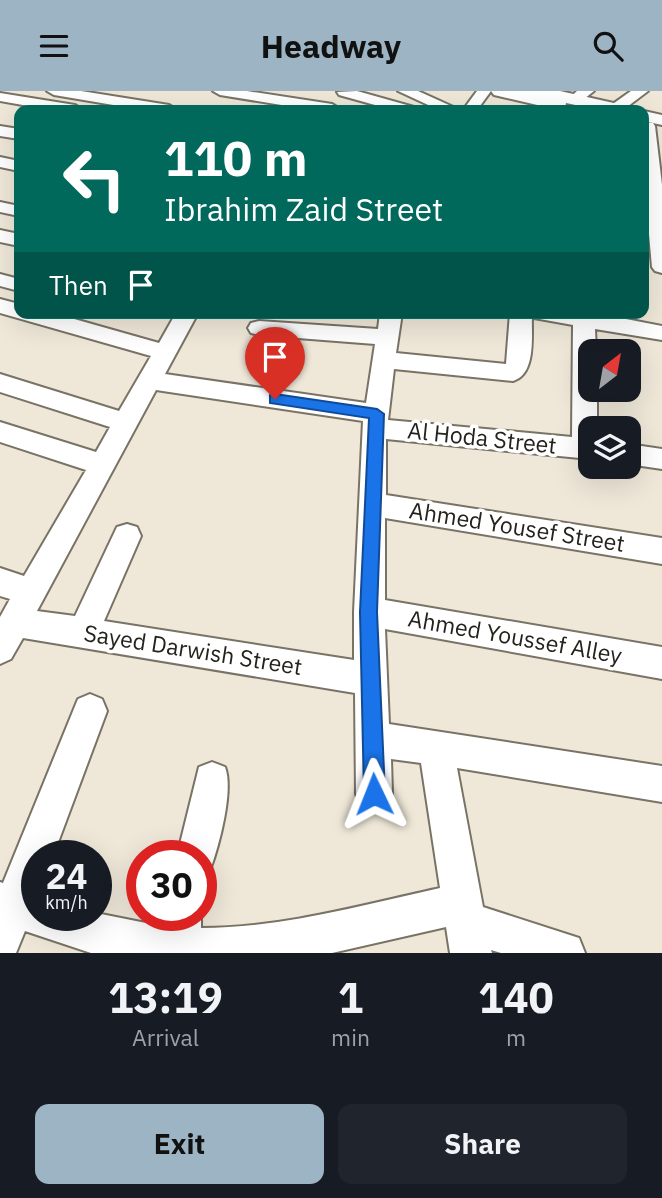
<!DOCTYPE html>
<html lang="en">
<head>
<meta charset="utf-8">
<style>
  :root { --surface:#171b24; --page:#20242c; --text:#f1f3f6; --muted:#9ea1a6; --accent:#9cb4c3 }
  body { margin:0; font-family:"IBM Plex Sans",sans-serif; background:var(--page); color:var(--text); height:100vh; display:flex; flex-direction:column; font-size:26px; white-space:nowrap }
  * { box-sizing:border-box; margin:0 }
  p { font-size:23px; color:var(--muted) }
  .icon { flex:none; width:38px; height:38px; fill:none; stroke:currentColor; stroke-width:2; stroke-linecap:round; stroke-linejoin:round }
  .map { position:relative; height:862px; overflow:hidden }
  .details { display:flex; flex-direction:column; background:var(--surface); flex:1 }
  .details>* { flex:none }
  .hud { position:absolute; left:14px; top:14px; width:635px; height:214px; border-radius:14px; box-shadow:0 7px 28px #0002; background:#00695c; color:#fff; overflow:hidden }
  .needle { width:46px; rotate:31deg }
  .fabs { position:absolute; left:578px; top:248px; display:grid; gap:14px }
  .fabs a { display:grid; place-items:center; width:63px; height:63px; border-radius:14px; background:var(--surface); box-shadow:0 7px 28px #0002; font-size:35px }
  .speed { position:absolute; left:21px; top:749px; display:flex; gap:14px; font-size:35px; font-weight:700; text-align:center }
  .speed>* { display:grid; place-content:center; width:91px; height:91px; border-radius:50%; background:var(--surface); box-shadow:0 7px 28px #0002; line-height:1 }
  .speed small { font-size:18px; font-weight:400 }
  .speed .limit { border:10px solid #d22; background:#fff; color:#111 }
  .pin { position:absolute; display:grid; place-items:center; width:60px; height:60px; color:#fff; margin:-72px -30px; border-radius:50% 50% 50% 0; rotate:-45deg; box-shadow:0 0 7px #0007 }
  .pin .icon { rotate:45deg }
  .me { position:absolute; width:77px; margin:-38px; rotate:358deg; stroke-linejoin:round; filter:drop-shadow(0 0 5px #0008) }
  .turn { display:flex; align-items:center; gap:24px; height:147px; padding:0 35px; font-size:32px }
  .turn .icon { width:91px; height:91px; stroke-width:2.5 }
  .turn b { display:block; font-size:49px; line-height:60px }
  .then { display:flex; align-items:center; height:66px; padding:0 35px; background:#0003; gap:14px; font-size:26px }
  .eta { display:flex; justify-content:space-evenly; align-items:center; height:119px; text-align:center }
  .eta b { font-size:42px; font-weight:800; line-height:49px }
  .cta { display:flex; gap:14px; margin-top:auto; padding:14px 35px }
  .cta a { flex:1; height:80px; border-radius:14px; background:var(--accent); color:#111; font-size:28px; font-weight:800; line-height:80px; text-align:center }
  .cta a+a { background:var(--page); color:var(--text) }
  header { display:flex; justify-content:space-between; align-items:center; height:91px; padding:0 35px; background:var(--accent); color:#111; font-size:32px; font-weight:800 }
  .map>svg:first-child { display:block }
</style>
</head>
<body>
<header><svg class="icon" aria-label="menu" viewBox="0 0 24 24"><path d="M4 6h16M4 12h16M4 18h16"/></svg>Headway<svg class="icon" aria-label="search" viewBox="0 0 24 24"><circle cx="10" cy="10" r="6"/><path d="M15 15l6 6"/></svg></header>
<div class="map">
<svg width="662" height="862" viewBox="0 0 662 862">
  <rect width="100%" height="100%" fill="#efe8d9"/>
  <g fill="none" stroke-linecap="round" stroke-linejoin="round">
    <g stroke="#797366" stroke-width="4">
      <g id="minor">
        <polygon points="47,0 81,0 169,14 177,19 143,19 54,4"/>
        <polygon points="213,0 247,0 332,13 340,18 312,19 220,4"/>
        <polygon points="357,0 414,16 417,19 393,19 339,4 337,1"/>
        <polygon points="398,0 418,0 460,19 439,19"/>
        <polygon points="477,0 491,0 477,19 463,19"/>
        <polygon points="577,0 594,0 579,12 569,12 567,9"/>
        <polygon points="631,0 648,0 623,19 608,19 610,15"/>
        <polygon points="0,2 75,14 83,19 51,19 0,10"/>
        <polygon points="644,31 653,32 655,35 662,94 662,182 655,180 652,176 644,88"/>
        <polygon points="0,35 19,38 19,48 0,45"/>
        <polygon points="0,66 19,70 19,80 0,76"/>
        <polygon points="0,111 19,115 19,125 0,121"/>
        <polygon points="0,139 19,143 19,155 0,151"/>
        <polygon points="0,183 19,188 19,200 0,195"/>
        <path d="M0 208 19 213V222H53L159 252 176 222H198L165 283 366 312 375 253 259 244 251 242 248 237 251 232 259 230 378 238 380 222H402L396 262 506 273 510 222H595L662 235V249L595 238 596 261H590V299H597V338H590V368L386 348V404L662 447V473L385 427V509L662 556V588L385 538 389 633 662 675V711L457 677 483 816 579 847 585 862H501L491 859 492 862H450L446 836 332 862H91L25 840 16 862H0V791L3 792 78 608 90 603 102 608 107 620 53 765H37V824L96 822 161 835 163 824H201V819V837C282 837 362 814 440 797L421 672 391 668 392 703 387 716 374 721 361 716 356 703 355 602 23 547 11 568 0 573V526L10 508 0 505V477L24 485 86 379 0 351V331L96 361 110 336 0 301V283L119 320 151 265 0 222ZM532 223 534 227 573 234 572 346 388 329 394 278 513 290C537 283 531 243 532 223ZM156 299 363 330 354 521V569L104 530 141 445 137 436 127 433 117 436 75 525 37 520Z"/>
        <polygon points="628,353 662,358 662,378 628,373"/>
        <path d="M212 671 225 676C234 699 219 755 210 779L201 782V765H177L199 676Z"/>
      </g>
    </g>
    <g stroke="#797366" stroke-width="4">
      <g id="tertiary">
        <polygon points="491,0 560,0 627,15 630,19 599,19 566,12 565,18 559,19 494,4"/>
        <polygon points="644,20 662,24 662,34 644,30"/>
      </g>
    </g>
    <use href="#minor" fill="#fff" fill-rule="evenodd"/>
    <use href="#tertiary" fill="#fff" fill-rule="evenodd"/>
  </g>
  <polygon fill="#1a73e8" stroke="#114b97" stroke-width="2" points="275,303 377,318 384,323 377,521 385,703 381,711 374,714 367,711 364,703 360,521 369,327 270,312 270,304"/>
  <g text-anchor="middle" stroke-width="7" stroke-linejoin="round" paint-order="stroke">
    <g font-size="23" fill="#24221c" stroke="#fff">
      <text transform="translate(482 347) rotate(6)" y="8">Al Hoda Street</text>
      <text transform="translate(517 436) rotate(9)" y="8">Ahmed Yousef Street</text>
      <text transform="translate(515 546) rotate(10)" y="8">Ahmed Youssef Alley</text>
      <text transform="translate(193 559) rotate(9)" y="8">Sayed Darwish Street</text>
    </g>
  </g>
</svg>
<div class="fabs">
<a><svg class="needle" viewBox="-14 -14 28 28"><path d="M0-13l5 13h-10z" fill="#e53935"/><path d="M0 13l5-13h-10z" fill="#9ea1a6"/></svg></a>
<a><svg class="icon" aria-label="layers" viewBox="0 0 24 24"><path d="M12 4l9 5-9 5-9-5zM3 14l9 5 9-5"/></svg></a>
</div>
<div class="speed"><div>24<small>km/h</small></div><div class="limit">30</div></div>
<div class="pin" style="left:275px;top:308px;background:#d93025"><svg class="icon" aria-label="arrive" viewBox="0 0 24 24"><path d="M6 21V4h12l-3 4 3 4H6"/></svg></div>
<svg class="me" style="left:374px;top:703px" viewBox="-20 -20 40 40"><path d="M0-17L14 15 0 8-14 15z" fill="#1a73e8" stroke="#fff" stroke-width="4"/></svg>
<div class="hud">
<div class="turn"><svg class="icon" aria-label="left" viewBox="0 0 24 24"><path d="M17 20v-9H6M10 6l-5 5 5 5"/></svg><div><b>110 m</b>Ibrahim Zaid Street</div></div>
<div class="then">Then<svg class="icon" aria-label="arrive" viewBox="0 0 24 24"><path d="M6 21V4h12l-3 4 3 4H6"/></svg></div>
</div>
</div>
<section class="details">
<div class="eta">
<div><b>13:19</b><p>Arrival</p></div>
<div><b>1</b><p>min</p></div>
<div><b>140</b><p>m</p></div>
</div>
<div class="cta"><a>Exit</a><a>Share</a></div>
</section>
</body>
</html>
